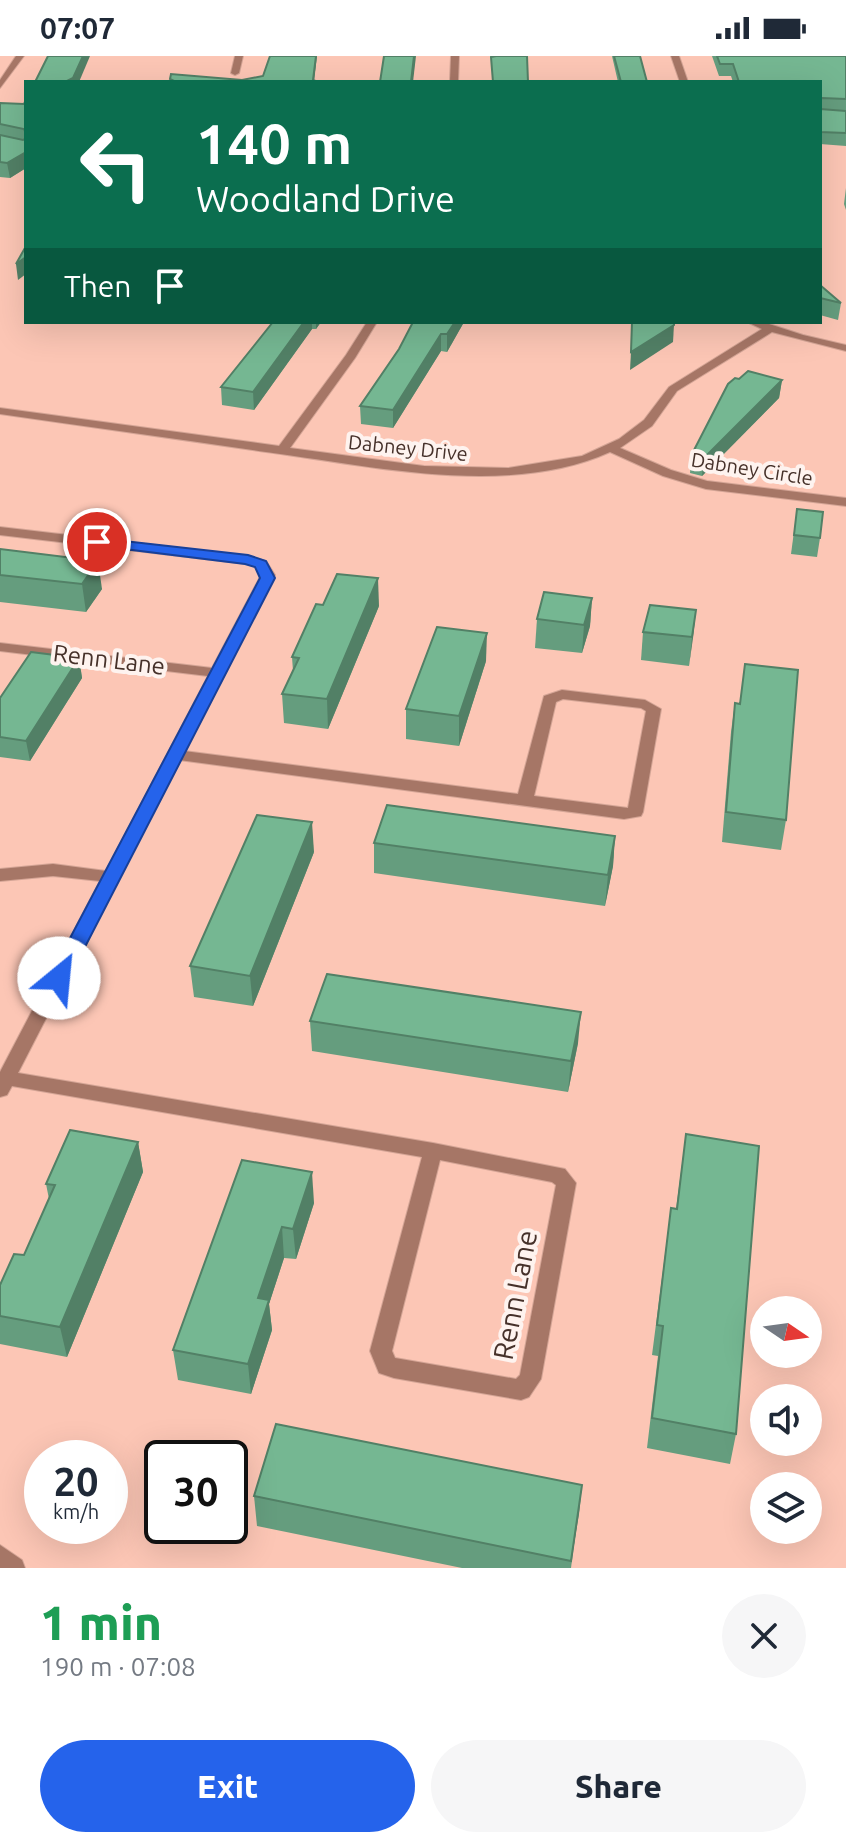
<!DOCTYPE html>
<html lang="en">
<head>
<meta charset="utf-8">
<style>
  :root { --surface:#fff; --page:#f6f6f7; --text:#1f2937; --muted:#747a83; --accent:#2563eb }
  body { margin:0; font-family:Ubuntu,sans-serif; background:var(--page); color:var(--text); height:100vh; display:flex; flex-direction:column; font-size:30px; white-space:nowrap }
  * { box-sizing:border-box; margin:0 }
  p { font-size:26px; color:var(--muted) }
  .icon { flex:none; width:44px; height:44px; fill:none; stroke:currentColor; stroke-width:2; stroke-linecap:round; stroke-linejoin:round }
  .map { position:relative; height:1512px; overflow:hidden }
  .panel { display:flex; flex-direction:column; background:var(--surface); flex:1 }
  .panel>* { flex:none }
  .banner { position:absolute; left:24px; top:24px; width:798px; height:244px; border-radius:0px; box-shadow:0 8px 32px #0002; background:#0b6e4f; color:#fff; overflow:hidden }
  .needle { width:52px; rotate:103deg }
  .tools { position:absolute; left:750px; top:1240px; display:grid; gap:16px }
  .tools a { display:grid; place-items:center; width:72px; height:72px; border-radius:50%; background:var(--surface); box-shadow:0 8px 32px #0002; font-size:40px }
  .speed { position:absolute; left:24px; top:1384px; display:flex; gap:16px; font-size:40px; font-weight:700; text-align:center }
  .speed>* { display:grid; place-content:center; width:104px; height:104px; border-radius:50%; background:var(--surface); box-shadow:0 8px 32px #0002; line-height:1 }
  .speed small { font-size:20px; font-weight:400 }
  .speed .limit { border:4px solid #111; border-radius:12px; background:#fff; color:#111 }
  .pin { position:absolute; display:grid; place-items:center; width:68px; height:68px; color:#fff; margin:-34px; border:4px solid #fff; border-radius:50%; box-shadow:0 2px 8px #0007 }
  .me { position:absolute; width:88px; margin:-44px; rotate:28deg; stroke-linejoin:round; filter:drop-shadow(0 0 6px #0008) }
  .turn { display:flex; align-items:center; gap:28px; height:168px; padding:0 40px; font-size:36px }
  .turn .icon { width:104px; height:104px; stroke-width:2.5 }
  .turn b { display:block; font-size:56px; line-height:68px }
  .then { display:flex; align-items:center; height:76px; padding:0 40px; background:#0003; gap:16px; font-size:30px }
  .round { display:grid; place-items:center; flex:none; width:84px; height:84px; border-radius:42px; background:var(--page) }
  .headline { display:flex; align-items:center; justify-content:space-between; height:136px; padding:0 40px }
  h1 { font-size:48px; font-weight:800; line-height:60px; color:#1e9e55 }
  .action { display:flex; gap:16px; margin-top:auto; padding:16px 40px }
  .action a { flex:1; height:92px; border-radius:48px; background:var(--accent); color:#fff; font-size:32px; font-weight:800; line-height:92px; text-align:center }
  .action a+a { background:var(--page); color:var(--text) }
  .status { display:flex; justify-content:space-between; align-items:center; height:56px; padding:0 40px; background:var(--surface); direction:ltr }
  .status svg { height:22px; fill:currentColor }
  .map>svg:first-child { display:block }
</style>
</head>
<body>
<div class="status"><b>07:07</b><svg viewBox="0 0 49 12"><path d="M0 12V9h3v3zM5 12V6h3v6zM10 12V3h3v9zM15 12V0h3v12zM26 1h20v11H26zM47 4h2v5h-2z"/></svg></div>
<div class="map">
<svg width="846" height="1512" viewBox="0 0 846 1512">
  <rect width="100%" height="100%" fill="#fcc6b5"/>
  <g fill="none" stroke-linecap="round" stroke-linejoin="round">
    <g stroke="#d4a596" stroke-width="2">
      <g id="minor">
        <polygon points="16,0 24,0 0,32 0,24"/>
        <polygon points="235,0 243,0 239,17 235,19 231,17"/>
        <polygon points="451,0 459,0 458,26 450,26"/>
        <polygon points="671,0 679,0 688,26 680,26"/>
        <path d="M367 266H377L355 302 290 392 424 410 508 412 582 400 619 383 644 364 669 331 762 273 747 266H763L803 279 846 289V295L772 276 677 335 652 370 620 392 671 414 707 425 846 442V450L706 433 663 420 610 396C509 442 372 410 266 396 178 383 89 371 0 358V352L279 390 346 299Z"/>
        <path d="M0 471 248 500 266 505 275 519 184 695 518 738 544 640 562 634 645 644 661 653 643 756 641 760 624 763 179 704 18 1017 433 1087 565 1113 576 1127 541 1323 529 1341 521 1344 394 1322 379 1317 370 1295 422 1101 12 1030 7 1039 0 1041V1016L100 825 53 820 0 825V813L53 808 106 815 208 620 0 595V587L212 612 261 519 256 511 247 508 0 479ZM563 643 641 652 646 655 628 752 534 740 556 646ZM440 1104 552 1126 556 1129 520 1319 516 1323 395 1302 392 1295Z"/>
        <polygon points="0,1489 22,1504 25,1512 0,1512"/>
      </g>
    </g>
    <use href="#minor" fill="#a67666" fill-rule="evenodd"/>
  </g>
  <g fill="#659d7e">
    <polygon points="612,0 640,0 647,26 618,26"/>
    <polygon points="712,0 846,0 846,90 820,88 820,26 733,26 731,20 719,20"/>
    <polygon points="26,43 26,112 10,122 0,121 0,47 24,48"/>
    <polygon points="846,132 846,154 844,148"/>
    <polygon points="820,229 841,247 838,264 820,259"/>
    <polygon points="271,266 321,266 316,273 312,273 254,354 222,349 221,331 272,268"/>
    <polygon points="464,266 447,296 441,295 393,372 361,368 360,350 399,293"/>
    <polygon points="739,323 782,324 779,342 702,420 690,417 692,398"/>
    <polygon points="797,453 820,482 817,501 791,498"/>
    <polygon points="0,493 102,533 86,556 0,546"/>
    <polygon points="592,542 590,570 582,597 535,592 537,563"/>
    <polygon points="379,550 328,673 284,667 282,638 293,615 292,601"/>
    <polygon points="696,554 689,610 641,604 643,576"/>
    <polygon points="79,602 82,622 30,705 0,701 0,642"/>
    <polygon points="486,605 459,690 406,683 406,653"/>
    <polygon points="735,647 786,764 781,794 722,786 731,676"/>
    <polygon points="615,780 613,810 605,850 374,817 374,787"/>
    <polygon points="314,796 253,950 194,941 190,910"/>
    <polygon points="310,965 578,987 568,1036 312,995"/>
    <polygon points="686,1078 736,1378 730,1408 647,1392 658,1300 652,1299 671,1152 676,1153"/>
    <polygon points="138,1086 143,1116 67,1301 0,1288 0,1229 24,1199 49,1143 46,1128"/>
    <polygon points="242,1104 314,1147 296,1203 284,1202 269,1248 272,1274 251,1338 178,1324 173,1294"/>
    <polygon points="582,1429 571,1512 462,1512 257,1470 254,1440"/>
  </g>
  <g fill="#528066">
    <polygon points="83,0 90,0 79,26 65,26"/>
    <polygon points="316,0 317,0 314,26 313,26"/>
    <polygon points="414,0 416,0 413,26 411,26"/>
    <polygon points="26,96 26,112 10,122 7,107"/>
    <polygon points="26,201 26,218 18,224 16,208"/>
    <polygon points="304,266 312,266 312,273 254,354 253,336"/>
    <polygon points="316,266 321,266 316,273"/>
    <polygon points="455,266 464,266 447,296 447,278"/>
    <polygon points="674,269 673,286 630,314 631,296"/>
    <polygon points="441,278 441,295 393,372 393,354"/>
    <polygon points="782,324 779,342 702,420 704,402"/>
    <polygon points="98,505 102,533 86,556 82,528"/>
    <polygon points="378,522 379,550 328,673 327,643"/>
    <polygon points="592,542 590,570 582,597 584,569"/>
    <polygon points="696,554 693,582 689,610 692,581"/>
    <polygon points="487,577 486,605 459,690 459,660"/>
    <polygon points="79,602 82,622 30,705 26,685"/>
    <polygon points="312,766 314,796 253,950 250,920"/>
    <polygon points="615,780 613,810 605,850 608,819"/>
    <polygon points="581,956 578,987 568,1036 571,1005"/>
    <polygon points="138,1086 143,1116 67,1301 60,1271"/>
    <polygon points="312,1116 314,1147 296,1203 293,1173"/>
    <polygon points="282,1171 284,1202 269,1248 272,1274 251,1338 248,1308 258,1242"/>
    <polygon points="582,1429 579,1458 570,1512"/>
  </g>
  <g fill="#75b792" stroke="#528066" stroke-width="2">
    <polygon points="48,0 83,0 73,22 65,26 35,26"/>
    <polygon points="270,0 316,0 313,24 318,26 176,26 170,23 171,18 242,24 263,20"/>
    <polygon points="384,0 414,0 411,26 380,26"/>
    <polygon points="496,0 527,0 528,26 493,26 491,1"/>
    <polygon points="614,0 640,0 647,26 621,26"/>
    <polygon points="717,0 846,0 846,43 822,42 820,44 820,26 739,26 733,8 720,8"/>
    <polygon points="26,43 26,78 24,73 0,68 0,47 24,48"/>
    <polygon points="820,53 846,55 846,77 820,76"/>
    <polygon points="0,79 23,84 26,82 26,96 7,107 0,106"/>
    <polygon points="26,190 26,201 16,208"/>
    <polygon points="820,229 841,247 820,242"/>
    <polygon points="273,266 304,266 253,336 221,331"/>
    <polygon points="413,266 455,266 447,278 441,278 393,354 360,350 399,293"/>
    <polygon points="632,266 674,266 674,269 631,296"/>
    <polygon points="748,315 782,324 704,402 692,398 728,328 735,322 739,323"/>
    <polygon points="797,453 823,456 820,482 794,479"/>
    <polygon points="0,493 98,505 82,528 0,519"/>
    <polygon points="337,518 378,522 327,643 282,638 299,602 292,601 316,548 323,549"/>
    <polygon points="544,536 592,542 584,569 537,563"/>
    <polygon points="650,549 696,554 692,581 643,576"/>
    <polygon points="437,571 487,577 459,660 406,653"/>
    <polygon points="31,596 79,602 26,685 0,681 0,642"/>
    <polygon points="745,608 798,614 786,764 726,756 735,647 740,648"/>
    <polygon points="387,749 615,780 608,819 374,787"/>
    <polygon points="257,759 312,766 250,920 190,910"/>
    <polygon points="327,918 581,956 571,1005 310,965"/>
    <polygon points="70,1074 138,1086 60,1271 0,1260 0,1229 14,1198 24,1199 55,1129 46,1128"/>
    <polygon points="686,1078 759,1090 736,1378 652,1362 663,1270 657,1269 671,1152 677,1153"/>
    <polygon points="242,1104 312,1116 293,1173 282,1171 258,1242 269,1244 248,1308 173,1294"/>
    <polygon points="276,1368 582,1429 571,1505 254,1440"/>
  </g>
  <polygon fill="#2563eb" stroke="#184099" stroke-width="2" points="97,482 248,499 266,505 275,522 69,922 66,927 52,927 49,922 260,522 255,511 245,508 92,489 90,486"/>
  <g text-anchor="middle" stroke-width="8" stroke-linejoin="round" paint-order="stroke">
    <g font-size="20" fill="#46312a" stroke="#fef3ef">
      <text transform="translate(408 392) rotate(6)" y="7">Dabney Drive</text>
      <text transform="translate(752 413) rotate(9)" y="7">Dabney Circle</text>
    </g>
    <g font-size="24" fill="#46312a" stroke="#fef3ef">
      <text transform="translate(109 604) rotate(7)" y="8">Renn Lane</text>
    </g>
    <g font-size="28" fill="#46312a" stroke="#fef3ef">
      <text transform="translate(515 1239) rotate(-79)" y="10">Renn Lane</text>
    </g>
  </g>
</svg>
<div class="tools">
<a><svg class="needle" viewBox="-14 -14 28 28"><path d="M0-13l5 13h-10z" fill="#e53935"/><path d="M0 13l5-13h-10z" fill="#747a83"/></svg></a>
<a><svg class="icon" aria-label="sound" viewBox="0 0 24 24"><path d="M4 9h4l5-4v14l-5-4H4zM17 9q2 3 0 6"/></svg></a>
<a><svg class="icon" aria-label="layers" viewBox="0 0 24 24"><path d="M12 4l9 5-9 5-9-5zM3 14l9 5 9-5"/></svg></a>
</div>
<div class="speed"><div>20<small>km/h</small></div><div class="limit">30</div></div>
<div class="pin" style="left:97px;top:486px;background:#d93025"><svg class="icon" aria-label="arrive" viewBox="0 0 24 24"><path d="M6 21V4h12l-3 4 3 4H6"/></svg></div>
<svg class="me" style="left:59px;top:922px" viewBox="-20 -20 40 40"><circle r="19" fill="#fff"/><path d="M0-13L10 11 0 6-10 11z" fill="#2563eb"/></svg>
<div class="banner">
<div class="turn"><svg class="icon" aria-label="left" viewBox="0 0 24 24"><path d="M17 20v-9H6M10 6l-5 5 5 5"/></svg><div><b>140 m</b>Woodland Drive</div></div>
<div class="then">Then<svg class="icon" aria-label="arrive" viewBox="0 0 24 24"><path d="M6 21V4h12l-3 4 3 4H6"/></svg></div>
</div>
</div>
<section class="panel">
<div class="headline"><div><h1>1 min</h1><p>190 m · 07:08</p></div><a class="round"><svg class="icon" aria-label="close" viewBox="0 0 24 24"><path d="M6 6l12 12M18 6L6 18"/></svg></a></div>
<div class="action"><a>Exit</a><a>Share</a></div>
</section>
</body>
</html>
